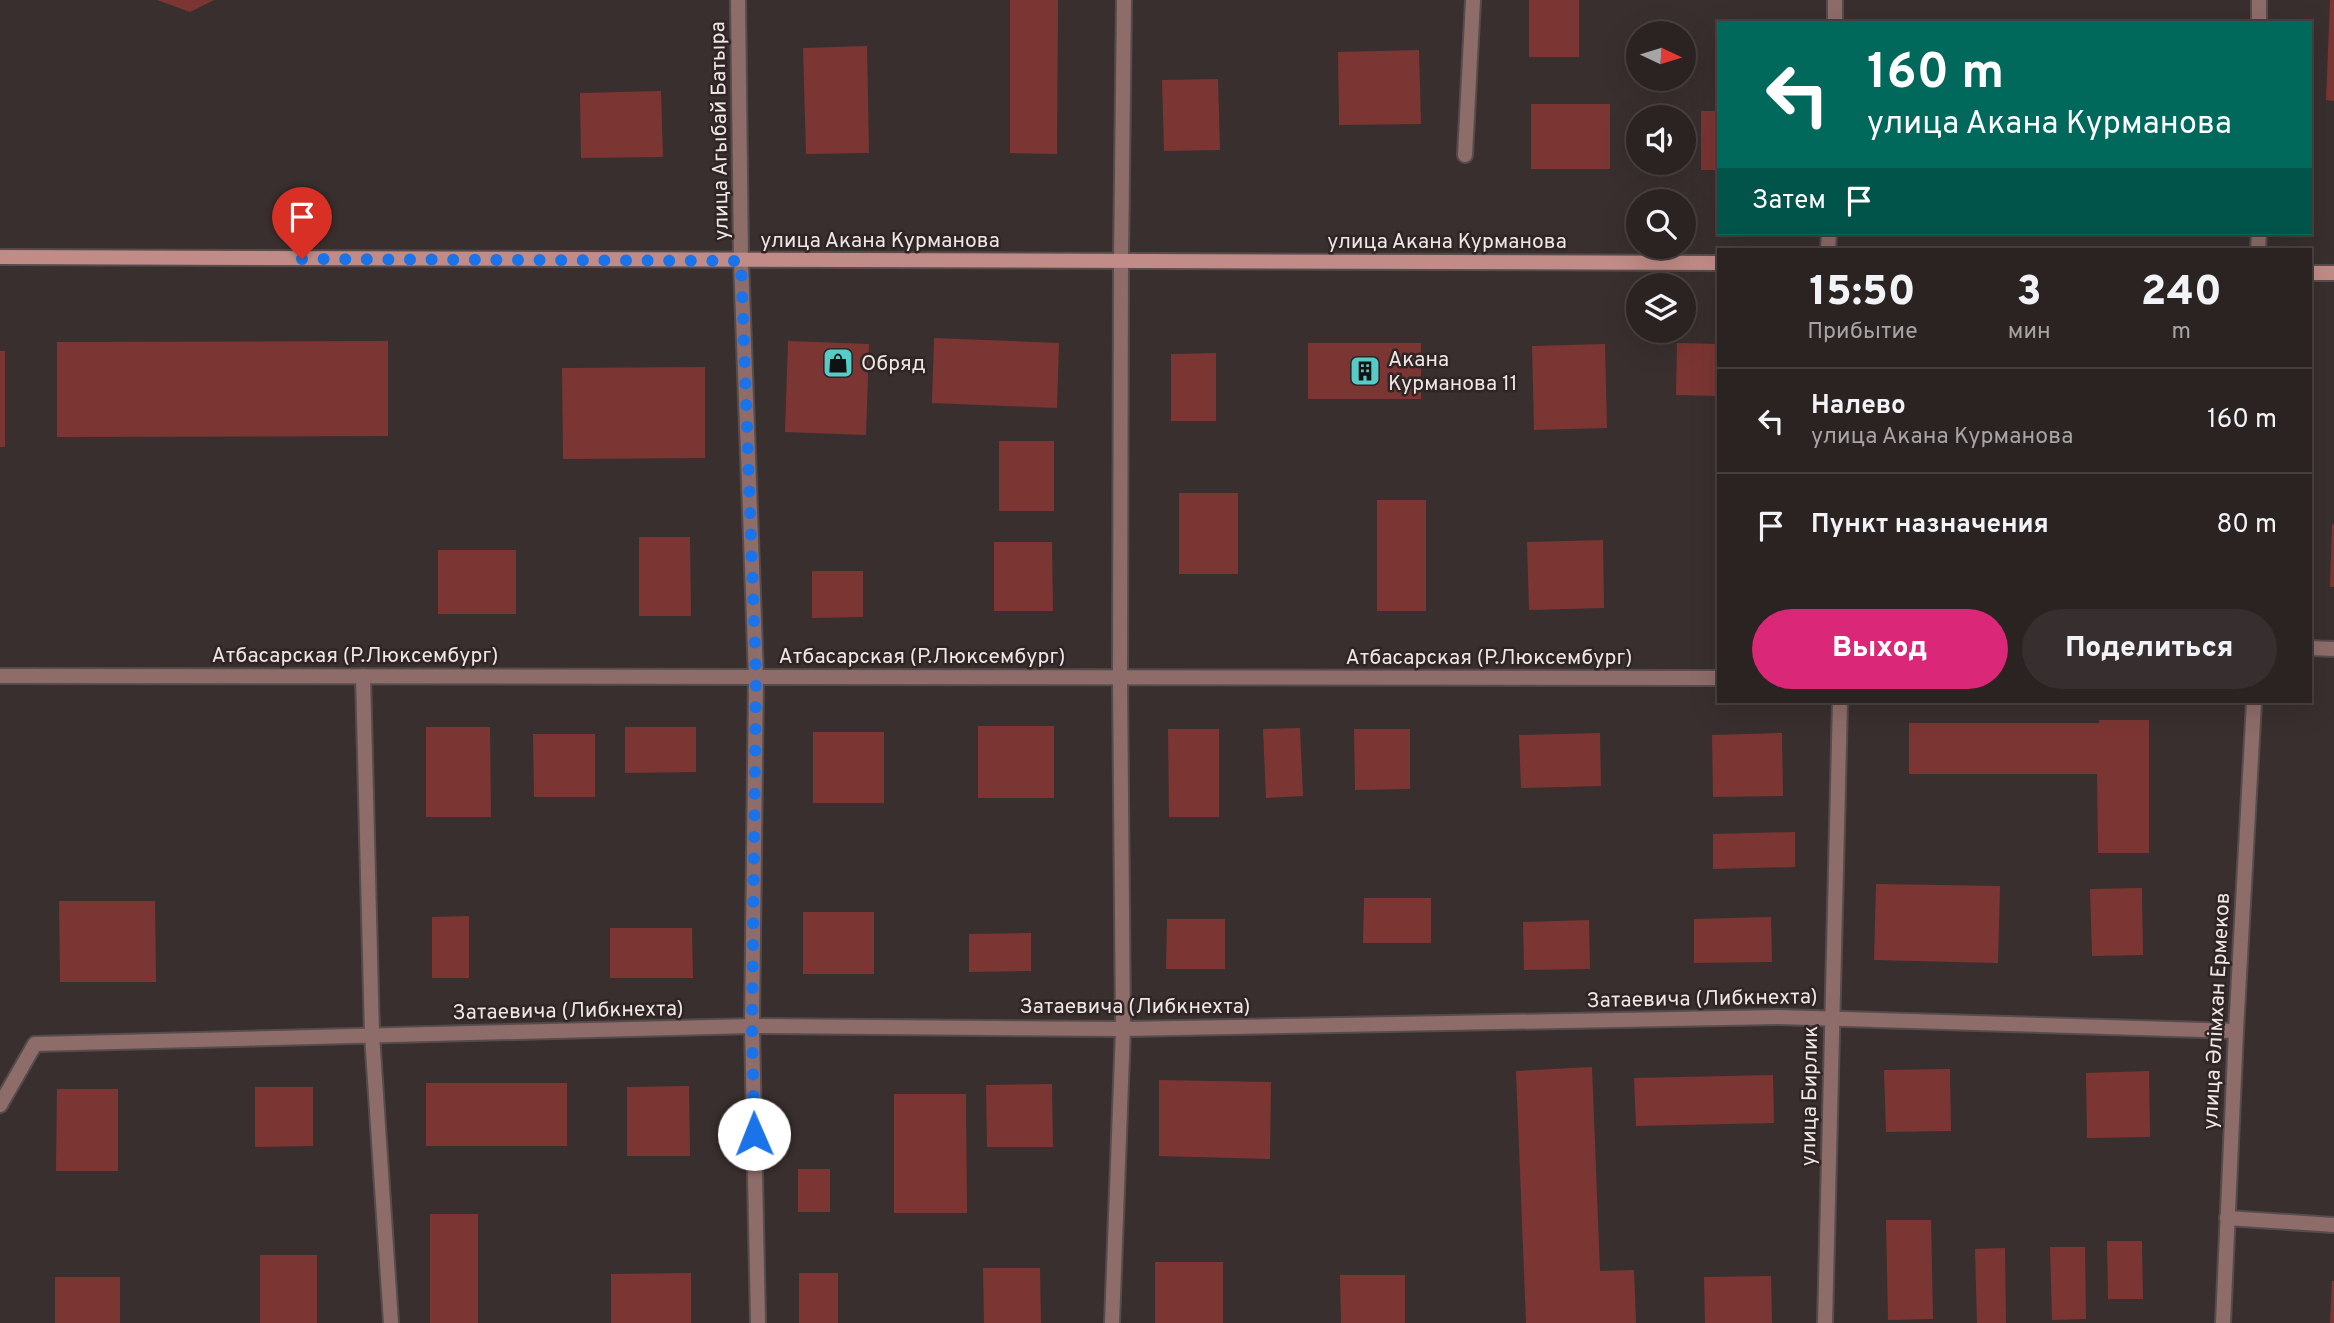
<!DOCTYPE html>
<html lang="ru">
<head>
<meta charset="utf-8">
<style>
  :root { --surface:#2b2322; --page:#372f2f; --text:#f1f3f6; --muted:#a6a4a5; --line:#474040; --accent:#db2777 }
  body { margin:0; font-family:Overpass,sans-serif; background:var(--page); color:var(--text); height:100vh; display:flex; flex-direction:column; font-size:26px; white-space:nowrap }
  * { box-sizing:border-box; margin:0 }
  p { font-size:23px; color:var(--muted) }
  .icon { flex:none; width:38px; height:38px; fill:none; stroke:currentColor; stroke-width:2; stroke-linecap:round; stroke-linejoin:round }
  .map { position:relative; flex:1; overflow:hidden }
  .sheet { position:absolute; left:1717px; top:248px; width:595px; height:455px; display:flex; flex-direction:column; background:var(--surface); border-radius:0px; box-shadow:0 7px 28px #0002,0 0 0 2px var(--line) }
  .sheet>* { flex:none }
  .hud { position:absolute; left:1717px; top:21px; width:595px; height:214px; border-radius:0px; box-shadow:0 7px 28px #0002,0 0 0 2px var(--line); background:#00695c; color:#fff; overflow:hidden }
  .needle { width:46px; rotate:94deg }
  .buttons { position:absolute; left:1626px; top:21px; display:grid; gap:14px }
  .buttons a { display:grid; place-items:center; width:70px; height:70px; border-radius:50%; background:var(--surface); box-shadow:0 7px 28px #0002,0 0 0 2px var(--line); font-size:35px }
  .pin { position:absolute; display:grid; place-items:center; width:60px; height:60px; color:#fff; margin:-72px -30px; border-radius:50% 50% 50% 0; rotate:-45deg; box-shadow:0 0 7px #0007 }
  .pin .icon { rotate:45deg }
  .me { position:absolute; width:77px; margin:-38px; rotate:359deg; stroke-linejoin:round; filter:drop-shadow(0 0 5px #0008) }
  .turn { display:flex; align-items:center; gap:24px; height:147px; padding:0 35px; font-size:32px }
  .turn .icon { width:91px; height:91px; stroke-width:2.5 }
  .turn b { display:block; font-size:49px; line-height:60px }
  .then { display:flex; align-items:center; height:66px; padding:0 35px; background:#0003; gap:14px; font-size:26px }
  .eta { display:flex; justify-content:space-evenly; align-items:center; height:119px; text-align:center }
  .eta b { font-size:42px; font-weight:800; line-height:49px }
  .action { display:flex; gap:14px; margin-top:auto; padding:14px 35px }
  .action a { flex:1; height:80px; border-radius:42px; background:var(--accent); color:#fff; font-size:28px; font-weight:800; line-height:80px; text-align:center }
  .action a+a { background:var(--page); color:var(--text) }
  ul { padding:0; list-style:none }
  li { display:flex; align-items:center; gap:21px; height:105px; padding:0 35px; border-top:2px solid var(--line) }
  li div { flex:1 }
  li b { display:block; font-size:26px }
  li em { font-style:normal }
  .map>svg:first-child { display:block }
</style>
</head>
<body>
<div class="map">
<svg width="2334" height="1323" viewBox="0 0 2334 1323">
  <rect width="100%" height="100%" fill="#392f2e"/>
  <g fill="#7b3633">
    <polygon points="157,0 214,0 190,12"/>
    <polygon points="1010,0 1058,0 1057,154 1010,153"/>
    <rect x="1529" y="0" width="50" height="57"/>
    <polygon points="2330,0 2334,0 2334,101 2326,100"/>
    <polygon points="867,46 869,153 806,154 803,48"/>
    <polygon points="1419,50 1421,124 1339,125 1338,52"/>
    <polygon points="1218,79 1220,150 1164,151 1162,80"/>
    <polygon points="661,91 663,157 581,158 580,93"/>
    <rect x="1531" y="104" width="79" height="65"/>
    <rect x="1701" y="111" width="17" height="59"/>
    <polygon points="934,338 1059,343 1057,408 932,403"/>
    <polygon points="388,341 388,436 57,437 57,342"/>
    <polygon points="788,341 869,344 866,435 785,432"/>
    <rect x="1308" y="343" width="113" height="56"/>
    <polygon points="1677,343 1718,344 1718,396 1676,395"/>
    <polygon points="1605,344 1607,428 1534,430 1532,346"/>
    <rect x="0" y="351" width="5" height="96"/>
    <polygon points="1216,353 1216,421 1171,421 1171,354"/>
    <polygon points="705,367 705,458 563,459 562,368"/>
    <rect x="999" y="441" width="55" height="70"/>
    <rect x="1179" y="493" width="59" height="81"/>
    <rect x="1377" y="500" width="49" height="111"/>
    <polygon points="2332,524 2334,525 2334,587 2330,587"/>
    <polygon points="639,537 690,537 691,616 639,616"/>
    <polygon points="1603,540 1604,608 1529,610 1527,542"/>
    <polygon points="994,542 1052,542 1053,611 994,611"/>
    <rect x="438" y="550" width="78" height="64"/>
    <polygon points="812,571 863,571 863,617 812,618"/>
    <polygon points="2099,720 2149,720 2149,853 2098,853 2097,774 1909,774 1909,723 2099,723"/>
    <rect x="978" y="726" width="76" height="72"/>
    <polygon points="426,727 490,727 491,817 426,817"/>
    <polygon points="625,727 696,727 696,772 625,773"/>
    <polygon points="1300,728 1303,796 1266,798 1263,729"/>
    <polygon points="1168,729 1219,729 1219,817 1169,817"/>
    <polygon points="1354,729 1410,729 1410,789 1355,790"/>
    <rect x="813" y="732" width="71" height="71"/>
    <polygon points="1600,733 1601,786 1521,788 1519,735"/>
    <polygon points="1782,733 1783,796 1713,797 1712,735"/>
    <polygon points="533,734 595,734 595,797 534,797"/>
    <polygon points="1795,832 1795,867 1713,869 1713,834"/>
    <polygon points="1876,884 2000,886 1998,963 1874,960"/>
    <polygon points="2142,888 2143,955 2092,956 2090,889"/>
    <polygon points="1364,898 1431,898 1431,943 1363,943"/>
    <polygon points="59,901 155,901 156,982 60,982"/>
    <rect x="803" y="912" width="71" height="62"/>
    <polygon points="469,916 469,978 432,978 432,917"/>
    <polygon points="1771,917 1772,962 1694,963 1694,919"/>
    <polygon points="1167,919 1225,919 1225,969 1166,969"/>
    <polygon points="1589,920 1590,969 1524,970 1523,922"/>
    <polygon points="610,928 692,928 693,978 610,978"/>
    <polygon points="1031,933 1031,971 969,972 969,934"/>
    <polygon points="1592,1067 1600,1271 1634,1270 1636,1323 1526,1323 1516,1071"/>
    <polygon points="1950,1069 1951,1131 1886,1132 1884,1070"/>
    <polygon points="2149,1071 2150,1137 2087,1138 2086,1073"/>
    <polygon points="1773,1075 1774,1123 1636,1126 1634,1078"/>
    <polygon points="1159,1080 1271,1082 1270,1159 1159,1156"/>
    <rect x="426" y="1083" width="141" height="63"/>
    <polygon points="1052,1084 1053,1147 987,1147 986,1085"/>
    <polygon points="689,1086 690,1156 627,1156 627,1087"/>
    <polygon points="255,1087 313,1087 313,1146 255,1147"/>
    <polygon points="57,1089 118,1089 118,1171 56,1171"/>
    <polygon points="894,1094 966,1094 967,1213 894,1213"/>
    <rect x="798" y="1169" width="32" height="43"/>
    <rect x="430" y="1214" width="48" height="109"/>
    <polygon points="1886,1220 1931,1220 1933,1319 1888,1320"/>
    <polygon points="2107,1241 2142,1241 2143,1299 2108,1299"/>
    <polygon points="2050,1247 2085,1247 2086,1319 2052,1320"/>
    <polygon points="2005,1248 2006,1323 1977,1323 1975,1249"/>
    <rect x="260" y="1255" width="57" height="68"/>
    <rect x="1155" y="1262" width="68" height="61"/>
    <polygon points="983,1268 1040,1268 1041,1323 984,1323"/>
    <polygon points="691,1273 691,1323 611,1323 611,1274"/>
    <rect x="799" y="1273" width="39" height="50"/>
    <polygon points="1340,1275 1405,1275 1405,1323 1341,1323"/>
    <polygon points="1771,1276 1772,1323 1705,1323 1704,1277"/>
    <rect x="55" y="1277" width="65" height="46"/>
    <polygon points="2332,1281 2334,1281 2334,1323 2330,1323"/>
  </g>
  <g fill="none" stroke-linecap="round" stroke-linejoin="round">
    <g stroke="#564c4b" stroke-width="18">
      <polyline id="lane" points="2310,648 2334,649"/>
    </g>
    <g stroke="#564c4b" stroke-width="18">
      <g id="street">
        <polyline points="738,0 741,261 756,677 752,1026 758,1323"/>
        <polyline points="2259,0 2259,23"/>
        <polyline points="1835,23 1835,0"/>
        <polyline points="1465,155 1473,0"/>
        <polyline points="1828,250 1829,233"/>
        <polyline points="2258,250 2259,233"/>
        <polyline points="0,676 1718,678"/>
        <polyline points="363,676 372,1035 391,1323"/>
        <polyline points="0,1105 35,1044 752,1026 1123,1029 1778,1017 2236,1031"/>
        <polyline points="2227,1218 2334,1225"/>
        <polyline points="1112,1323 1123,1029 1120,677 1121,261 1124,0"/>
        <polyline points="1825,1323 1840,702"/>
        <polyline points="2223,1323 2236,1031 2254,702"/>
      </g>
    </g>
    <g stroke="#564c4b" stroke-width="18">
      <g id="secondary">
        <polyline points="0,257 1718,263"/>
        <polyline points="2310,273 2334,273"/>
      </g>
    </g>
    <use href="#lane" stroke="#8e6c69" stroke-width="14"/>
    <use href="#street" stroke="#8e6c69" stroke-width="14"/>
    <use href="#secondary" stroke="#c18c87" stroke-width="14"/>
  </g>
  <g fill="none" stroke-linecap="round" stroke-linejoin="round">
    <polyline stroke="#1a73e8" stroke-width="12" stroke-dasharray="0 21.6" points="302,259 741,261 756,677 752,1026 754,1134"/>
  </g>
  <defs>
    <g id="shop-square" transform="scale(1.575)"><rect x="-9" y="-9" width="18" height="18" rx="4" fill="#54cdc8" stroke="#2f2524"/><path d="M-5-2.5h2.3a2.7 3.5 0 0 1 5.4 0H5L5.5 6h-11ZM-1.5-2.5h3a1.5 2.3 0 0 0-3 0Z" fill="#111"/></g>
    <g id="building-square" transform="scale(1.575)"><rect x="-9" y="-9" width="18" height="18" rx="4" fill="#54cdc8" stroke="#2f2524"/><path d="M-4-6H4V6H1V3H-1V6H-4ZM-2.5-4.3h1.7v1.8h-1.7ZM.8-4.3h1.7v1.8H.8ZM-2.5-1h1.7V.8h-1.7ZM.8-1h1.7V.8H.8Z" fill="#111"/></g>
  </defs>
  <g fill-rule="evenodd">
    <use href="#shop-square" x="838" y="363"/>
    <use href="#building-square" x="1365" y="371"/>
  </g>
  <g text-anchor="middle" stroke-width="5" stroke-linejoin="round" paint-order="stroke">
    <g font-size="21" fill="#eee7e6" stroke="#2f2524">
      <text transform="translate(719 131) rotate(-91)" y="7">улица Агыбай Батыра</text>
      <text x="880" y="247">улица Акана Курманова</text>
      <text x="1447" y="248">улица Акана Курманова</text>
      <text x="355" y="662">Атбасарская (Р.Люксембург)</text>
      <text x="922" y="663">Атбасарская (Р.Люксембург)</text>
      <text x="1489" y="664">Атбасарская (Р.Люксембург)</text>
      <text transform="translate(1702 998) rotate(-1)" y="7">Затаевича (Либкнехта)</text>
      <text x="1135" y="1013">Затаевича (Либкнехта)</text>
      <text transform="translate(568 1010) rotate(-1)" y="7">Затаевича (Либкнехта)</text>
      <text transform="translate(2216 1011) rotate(-87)" y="7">улица Әлімхан Ермеков</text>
      <text transform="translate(1809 1096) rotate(-89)" y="7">улица Бирлик</text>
    </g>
    <g font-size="21" fill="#eee7e6" stroke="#2f2524" text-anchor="start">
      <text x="1388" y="366">Акана<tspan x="1388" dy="24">Курманова 11</tspan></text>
      <text x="861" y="370">Обряд</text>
    </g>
  </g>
</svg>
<div class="buttons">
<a><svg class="needle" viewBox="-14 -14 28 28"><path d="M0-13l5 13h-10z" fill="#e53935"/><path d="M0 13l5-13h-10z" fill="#a6a4a5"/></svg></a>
<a><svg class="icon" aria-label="sound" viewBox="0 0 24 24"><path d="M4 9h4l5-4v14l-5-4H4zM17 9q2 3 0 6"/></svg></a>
<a><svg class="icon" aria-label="search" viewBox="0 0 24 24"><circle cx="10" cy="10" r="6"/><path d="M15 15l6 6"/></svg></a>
<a><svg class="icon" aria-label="layers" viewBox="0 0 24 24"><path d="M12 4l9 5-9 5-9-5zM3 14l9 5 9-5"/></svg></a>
</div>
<div class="pin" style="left:302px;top:259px;background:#d93025"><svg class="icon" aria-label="arrive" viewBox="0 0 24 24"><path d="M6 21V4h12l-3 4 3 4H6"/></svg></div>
<svg class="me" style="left:754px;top:1134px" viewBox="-20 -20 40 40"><circle r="19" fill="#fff"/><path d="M0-13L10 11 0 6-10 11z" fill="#1a73e8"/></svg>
<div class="hud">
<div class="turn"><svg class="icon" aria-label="left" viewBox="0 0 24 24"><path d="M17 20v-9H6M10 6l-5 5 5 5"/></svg><div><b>160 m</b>улица Акана Курманова</div></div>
<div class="then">Затем<svg class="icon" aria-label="arrive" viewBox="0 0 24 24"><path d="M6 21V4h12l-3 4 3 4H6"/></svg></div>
</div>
<section class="sheet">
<div class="eta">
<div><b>15:50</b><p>Прибытие</p></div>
<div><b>3</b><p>мин</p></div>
<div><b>240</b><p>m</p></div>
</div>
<ul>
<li><svg class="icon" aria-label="left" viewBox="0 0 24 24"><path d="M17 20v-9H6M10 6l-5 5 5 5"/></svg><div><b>Налево</b><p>улица Акана Курманова</p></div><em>160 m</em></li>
<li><svg class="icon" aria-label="arrive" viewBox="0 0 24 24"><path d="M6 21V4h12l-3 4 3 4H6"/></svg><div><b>Пункт назначения</b></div><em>80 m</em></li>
</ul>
<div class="action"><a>Выход</a><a>Поделиться</a></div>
</section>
</div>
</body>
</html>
